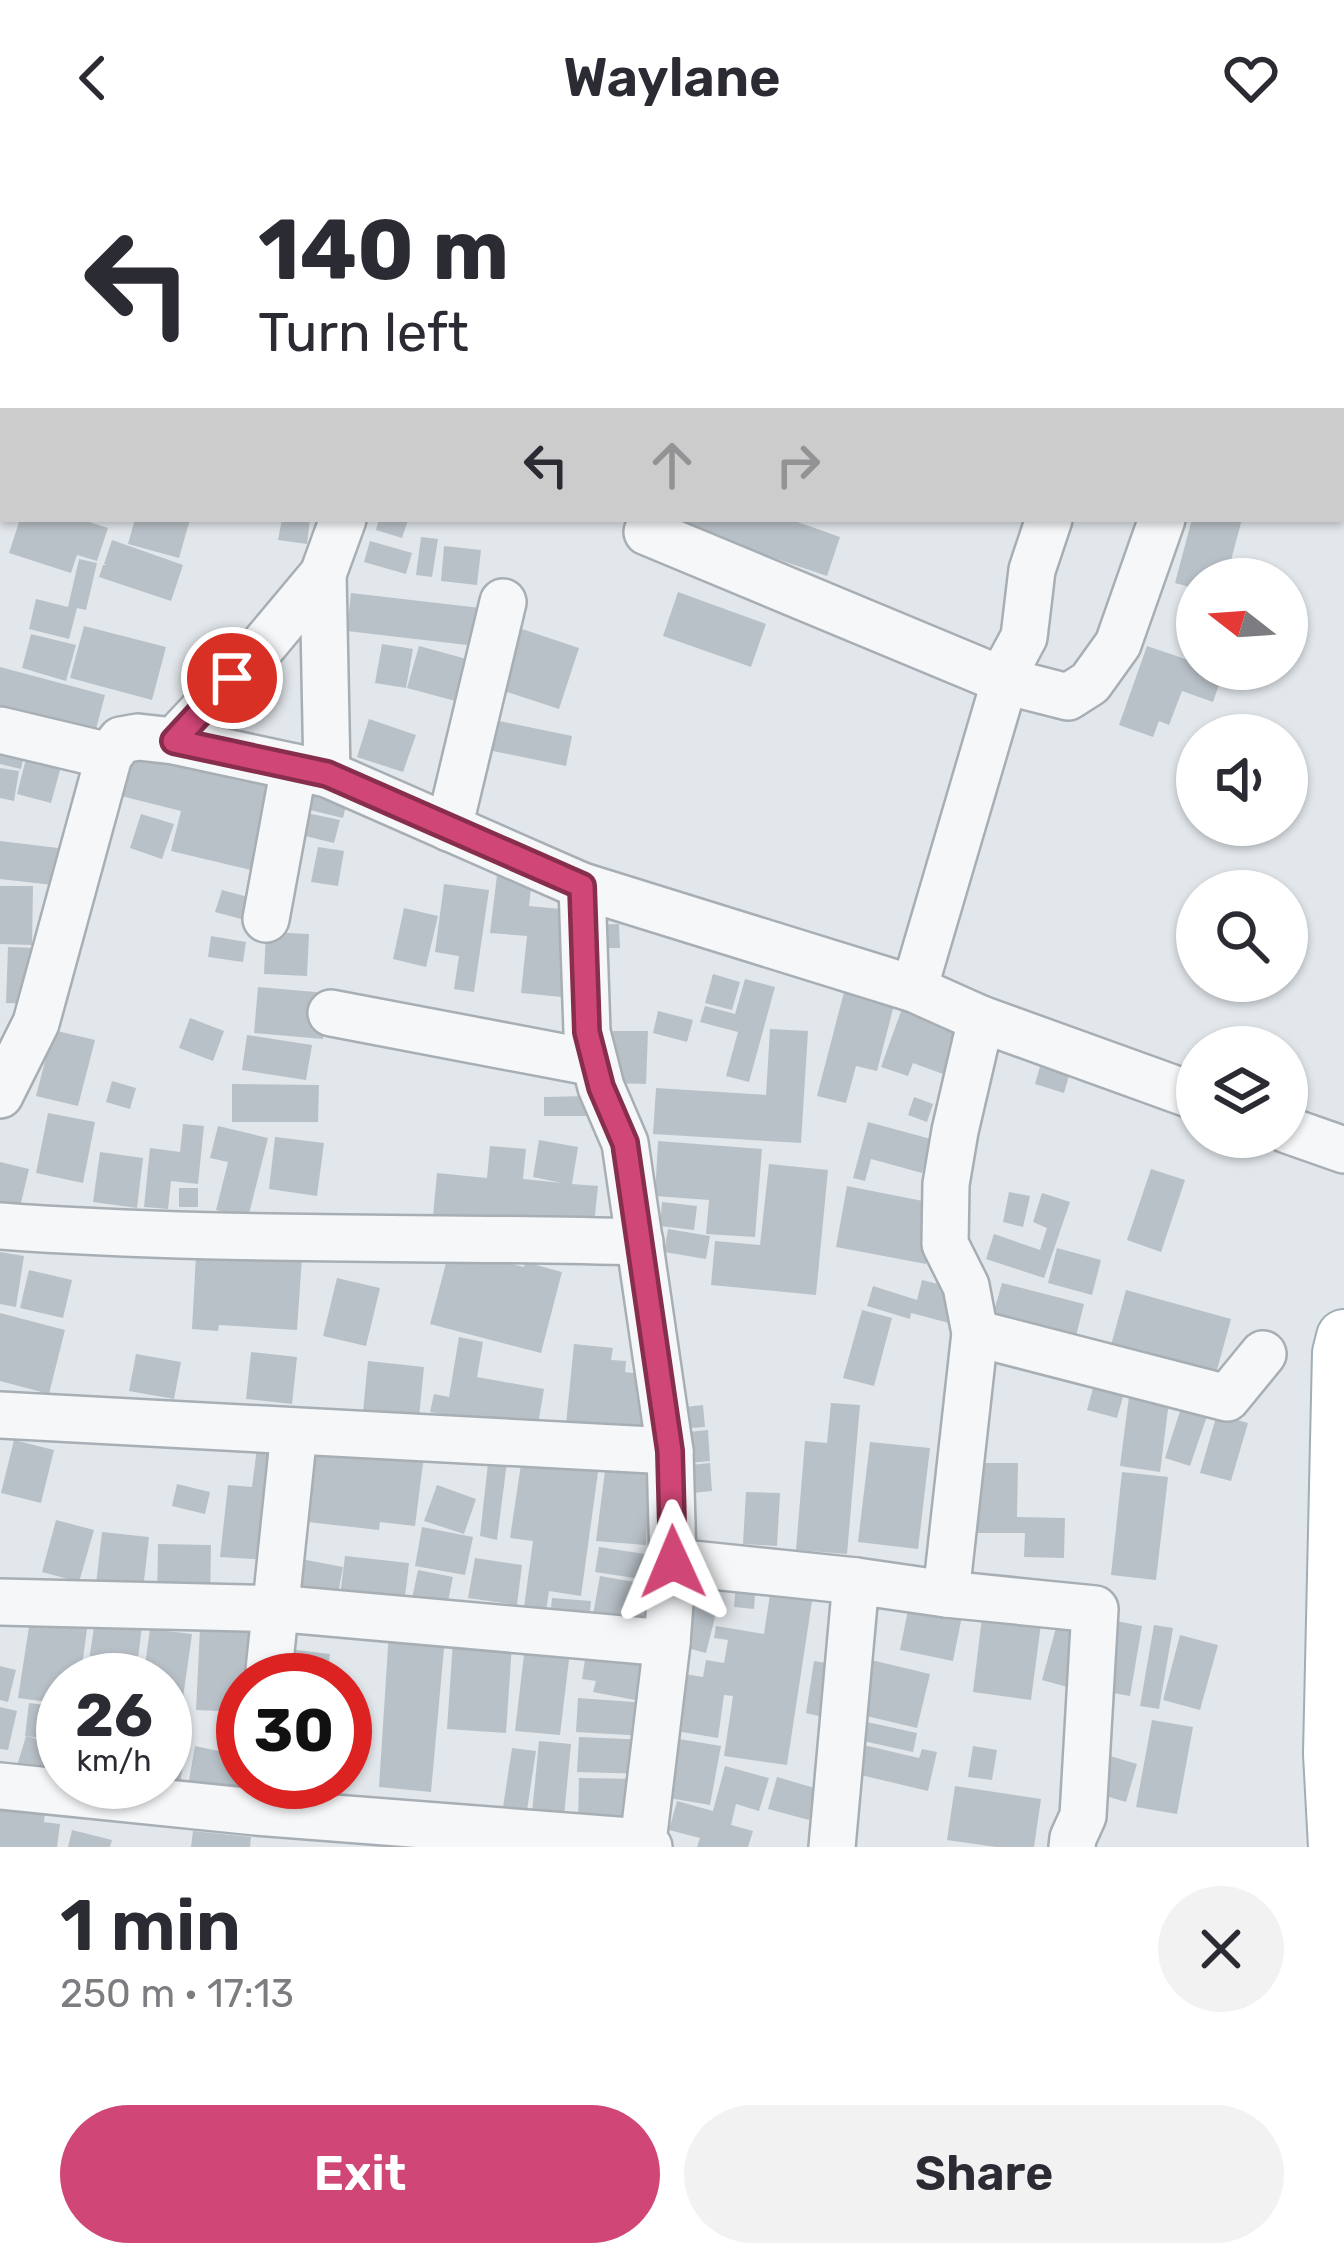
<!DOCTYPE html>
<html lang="en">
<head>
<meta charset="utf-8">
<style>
  :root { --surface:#fff; --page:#f2f2f3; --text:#2b2b33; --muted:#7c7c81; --accent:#d04676 }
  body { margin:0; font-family:Rubik,sans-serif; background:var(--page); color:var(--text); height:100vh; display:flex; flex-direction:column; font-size:45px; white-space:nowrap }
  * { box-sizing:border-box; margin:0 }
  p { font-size:39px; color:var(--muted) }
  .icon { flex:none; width:66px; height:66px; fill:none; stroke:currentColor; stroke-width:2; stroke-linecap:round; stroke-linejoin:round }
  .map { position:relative; height:1691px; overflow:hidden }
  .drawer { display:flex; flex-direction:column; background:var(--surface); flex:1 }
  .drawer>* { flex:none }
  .guide { position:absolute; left:0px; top:0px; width:1344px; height:366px; box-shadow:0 3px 9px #0004; background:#fff; color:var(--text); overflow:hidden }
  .needle { width:78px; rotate:287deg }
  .controls { position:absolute; left:1176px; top:402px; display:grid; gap:24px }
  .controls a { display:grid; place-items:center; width:132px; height:132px; border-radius:50%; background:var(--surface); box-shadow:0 3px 9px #0004; font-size:60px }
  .speed { position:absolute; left:36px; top:1497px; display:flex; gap:24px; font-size:60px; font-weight:700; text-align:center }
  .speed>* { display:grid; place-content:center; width:156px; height:156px; border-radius:50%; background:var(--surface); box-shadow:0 3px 9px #0004; line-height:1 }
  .speed small { font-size:30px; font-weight:400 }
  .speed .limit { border:18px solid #d22; background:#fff; color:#111 }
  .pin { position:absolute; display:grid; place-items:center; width:102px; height:102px; color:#fff; margin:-51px; border:6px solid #fff; border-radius:50%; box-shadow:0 3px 12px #0007 }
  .me { position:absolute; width:132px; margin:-66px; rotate:359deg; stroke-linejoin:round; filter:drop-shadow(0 0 9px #0008) }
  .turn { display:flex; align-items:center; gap:42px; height:252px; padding:0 60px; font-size:54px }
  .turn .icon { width:156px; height:156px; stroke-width:2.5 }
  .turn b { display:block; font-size:84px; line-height:102px }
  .lanes { display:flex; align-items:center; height:114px; padding:0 60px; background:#0003; justify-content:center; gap:60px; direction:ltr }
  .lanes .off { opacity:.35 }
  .round { display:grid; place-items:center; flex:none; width:126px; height:126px; border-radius:63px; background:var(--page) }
  .head { display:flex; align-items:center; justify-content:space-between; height:204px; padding:0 60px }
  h1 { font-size:72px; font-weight:600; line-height:90px }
  .action { display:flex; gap:24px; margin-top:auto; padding:24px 60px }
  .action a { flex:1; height:138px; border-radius:72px; background:var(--accent); color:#fff; font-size:48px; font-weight:600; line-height:138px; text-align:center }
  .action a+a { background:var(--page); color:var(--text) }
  header { display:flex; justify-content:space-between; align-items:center; height:156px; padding:0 60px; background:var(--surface); font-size:54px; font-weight:600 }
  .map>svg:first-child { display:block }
</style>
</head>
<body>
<header><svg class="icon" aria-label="back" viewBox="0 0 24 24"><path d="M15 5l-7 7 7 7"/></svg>Waylane<svg class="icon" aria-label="heart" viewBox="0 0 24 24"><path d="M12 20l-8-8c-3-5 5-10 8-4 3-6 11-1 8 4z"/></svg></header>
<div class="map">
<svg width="1344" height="1691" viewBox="0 0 1344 1691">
  <rect width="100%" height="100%" fill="#e2e7eb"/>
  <g fill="#b9c1c8">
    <polygon points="20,363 80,363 108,372 97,405 77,399 71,417 9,397"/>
    <polygon points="135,363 190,363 179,402 128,388"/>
    <polygon points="282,363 310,363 307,388 278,384"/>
    <polygon points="379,363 408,364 402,382 376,374"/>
    <polygon points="679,363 789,363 840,381 827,420 677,369"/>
    <polygon points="1192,363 1242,363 1226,423 1197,423 1197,433 1175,427"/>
    <polygon points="421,381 438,383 432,421 416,419"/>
    <polygon points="112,384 183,409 171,445 99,421 103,409 107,409 104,408"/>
    <polygon points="370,385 412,397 406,418 364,406"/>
    <polygon points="444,390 481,394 477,429 441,425"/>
    <polygon points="79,403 97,407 86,454 77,452 69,483 29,473 36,443 68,451"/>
    <polygon points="678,436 766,468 751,511 663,480"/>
    <polygon points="351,437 489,453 484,491 347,475"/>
    <polygon points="510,469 579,492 559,553 489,530"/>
    <polygon points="84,470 166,491 152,544 70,522"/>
    <polygon points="31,478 76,489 66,525 22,512"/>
    <polygon points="382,488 413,493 406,532 375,527"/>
    <polygon points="419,490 485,508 474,550 407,532"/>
    <polygon points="1147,490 1197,507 1197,513 1213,513 1223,517 1213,546 1182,535 1169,569 1159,565 1153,581 1119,569"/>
    <polygon points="0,511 105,539 92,588 0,562"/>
    <polygon points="369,563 416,579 403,616 357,601"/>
    <polygon points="494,564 572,580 566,610 488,594"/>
    <polygon points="30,587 65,596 51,647 17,638"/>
    <polygon points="0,589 25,595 21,613 0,608"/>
    <polygon points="130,590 285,630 263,717 171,695 181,655 117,639"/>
    <polygon points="0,612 19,615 14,645 0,642"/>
    <polygon points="303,631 348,642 343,662 298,651"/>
    <polygon points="302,656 340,664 334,687 297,678"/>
    <polygon points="141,658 174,668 162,703 130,692"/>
    <polygon points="0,685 58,692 53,729 0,723"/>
    <polygon points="318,691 344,695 338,730 311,726"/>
    <polygon points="497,719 532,723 529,750 571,754 562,841 521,837 527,780 490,777"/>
    <polygon points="444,728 489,734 474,836 454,833 459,800 435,796"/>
    <polygon points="0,730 33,730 32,789 0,788"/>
    <polygon points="222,734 262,745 256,767 215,756"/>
    <polygon points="404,752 438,760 426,811 393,803"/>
    <polygon points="619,768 620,792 592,792 592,769"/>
    <polygon points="266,776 309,778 307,820 264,818"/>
    <polygon points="211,780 246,786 243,806 208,801"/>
    <polygon points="8,791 38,792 35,848 6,847"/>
    <polygon points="713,818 740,826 732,854 705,847"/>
    <polygon points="745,823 775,831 749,926 726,920 738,876 700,866 705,850 735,858"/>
    <polygon points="258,831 327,837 323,883 254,877"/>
    <polygon points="844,836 894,849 877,915 856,910 846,947 817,940"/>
    <polygon points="904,847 968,870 951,921 913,907 908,920 881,911"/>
    <polygon points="658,855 693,864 687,886 653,877"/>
    <polygon points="190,862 224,875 213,905 179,892"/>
    <polygon points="770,873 808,875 801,987 653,978 656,932 766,939"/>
    <polygon points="53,874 95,884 78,950 36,940"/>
    <polygon points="613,875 648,875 646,928 612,927"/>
    <polygon points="247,879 312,889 306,924 242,914"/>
    <polygon points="1043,900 1072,909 1064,937 1035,928"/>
    <polygon points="112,925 136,932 130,953 106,946"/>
    <polygon points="232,928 319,929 318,966 232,966"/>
    <polygon points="589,940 589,960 544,960 544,941"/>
    <polygon points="914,941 933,948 927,966 908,959"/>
    <polygon points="48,957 95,966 83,1027 36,1017"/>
    <polygon points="868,966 931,983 922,1017 871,1003 865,1025 853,1022"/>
    <polygon points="183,968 204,970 198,1028 171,1025 168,1053 144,1051 150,992 180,996"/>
    <polygon points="218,970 268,982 248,1062 216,1054 228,1006 210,1002"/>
    <polygon points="275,981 324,987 317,1040 269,1033"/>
    <polygon points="539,984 578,991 572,1028 598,1030 594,1069 433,1060 437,1017 487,1022 490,990 526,993 523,1023 562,1027 533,1021"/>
    <polygon points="658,985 762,993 755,1081 706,1078 709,1044 655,1040"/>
    <polygon points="100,996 143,1002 137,1052 93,1046"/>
    <polygon points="0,1006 29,1013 19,1055 0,1051"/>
    <polygon points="769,1008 828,1014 816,1139 711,1129 715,1085 760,1089"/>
    <polygon points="1151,1013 1185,1024 1161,1096 1127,1084"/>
    <polygon points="847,1030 938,1048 926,1108 836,1091"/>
    <rect x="179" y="1032" width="19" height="19"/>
    <polygon points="1009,1036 1030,1040 1023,1071 1003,1066"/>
    <polygon points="1042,1037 1070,1046 1044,1122 986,1103 994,1078 1040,1094 1047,1072 1033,1066"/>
    <polygon points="662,1046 697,1050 694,1074 660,1070"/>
    <polygon points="668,1073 710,1080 706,1103 664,1096"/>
    <polygon points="197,1081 303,1087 297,1174 219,1169 218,1175 192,1173"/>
    <polygon points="450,1092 524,1111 525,1106 562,1116 541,1197 430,1168"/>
    <polygon points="1057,1092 1101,1104 1092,1139 1048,1127"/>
    <polygon points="0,1096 24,1100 16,1151 0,1148"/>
    <polygon points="29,1114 72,1124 63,1162 20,1152"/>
    <polygon points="337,1122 380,1132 366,1190 323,1180"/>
    <polygon points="922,1124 958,1133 949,1167 911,1157 910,1163 867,1150 873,1130 917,1144"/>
    <polygon points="1002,1127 1084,1148 1074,1188 991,1166"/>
    <polygon points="1126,1134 1231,1163 1215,1221 1110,1193"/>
    <polygon points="862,1154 892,1162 874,1230 843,1222"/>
    <polygon points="0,1157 65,1174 49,1238 0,1225"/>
    <polygon points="459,1181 483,1186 477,1221 544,1233 537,1275 430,1256 434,1238 449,1241"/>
    <polygon points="574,1188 613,1192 611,1204 626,1205 625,1216 649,1219 643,1276 566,1268"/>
    <polygon points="251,1196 297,1201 292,1248 246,1243"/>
    <polygon points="136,1198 181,1206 174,1243 129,1235"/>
    <polygon points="368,1205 424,1211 419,1261 363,1256"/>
    <polygon points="1097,1218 1127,1226 1117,1262 1087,1254"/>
    <polygon points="1131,1225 1171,1230 1160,1316 1120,1310"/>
    <polygon points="831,1247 860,1249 847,1398 796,1394 805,1285 827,1287"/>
    <polygon points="703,1249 705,1271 677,1273 676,1252"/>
    <polygon points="1182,1249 1208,1257 1190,1310 1165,1302"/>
    <polygon points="1217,1258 1248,1267 1231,1325 1200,1317"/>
    <polygon points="708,1274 710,1305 680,1308 679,1277"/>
    <polygon points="14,1284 54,1294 41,1347 1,1337"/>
    <polygon points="258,1284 289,1284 270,1404 220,1401 228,1329 252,1331"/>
    <polygon points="300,1286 424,1300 415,1370 380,1366 379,1374 290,1364"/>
    <polygon points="870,1286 930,1292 918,1393 858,1386"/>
    <polygon points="555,1302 599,1309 581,1440 549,1435 544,1469 522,1466 533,1385 510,1382 521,1308 553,1312"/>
    <polygon points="507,1306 497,1384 480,1380 488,1307"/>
    <polygon points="606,1307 650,1311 646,1389 596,1385"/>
    <polygon points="710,1307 712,1335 692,1337 690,1309"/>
    <polygon points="978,1307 1018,1307 1017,1361 1065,1362 1064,1402 1024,1401 1025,1377 976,1377"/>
    <polygon points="1122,1316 1168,1321 1156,1424 1111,1419"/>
    <polygon points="177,1328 210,1336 205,1358 172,1350"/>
    <polygon points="437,1329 476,1343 464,1378 424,1365"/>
    <polygon points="746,1336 780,1337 777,1390 743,1388"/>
    <polygon points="56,1364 94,1374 79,1426 42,1416"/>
    <polygon points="422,1371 473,1381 465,1419 415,1410"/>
    <polygon points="102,1376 149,1381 142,1442 95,1437"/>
    <polygon points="158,1388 211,1389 210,1446 157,1445"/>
    <polygon points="599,1391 658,1400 654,1425 595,1416"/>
    <polygon points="345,1400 409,1407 403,1457 339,1449"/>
    <polygon points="475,1402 522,1409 517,1449 468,1442"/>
    <polygon points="301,1403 343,1411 337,1443 294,1435"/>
    <polygon points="418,1414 453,1421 446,1455 411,1447"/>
    <polygon points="600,1420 657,1430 648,1474 592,1464"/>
    <polygon points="736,1425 756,1426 754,1453 734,1451"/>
    <polygon points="772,1425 814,1432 787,1609 724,1600 733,1540 724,1539 718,1582 676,1575 685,1518 703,1521 706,1504 724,1507 728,1484 714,1482 716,1470 764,1478"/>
    <polygon points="684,1441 718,1449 706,1497 672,1488"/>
    <polygon points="552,1442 591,1445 589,1466 550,1463"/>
    <polygon points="910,1444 963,1455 953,1505 900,1494"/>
    <polygon points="31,1458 88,1466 80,1524 63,1524 63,1548 18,1542"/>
    <polygon points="982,1461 1041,1468 1031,1544 973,1536"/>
    <polygon points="95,1464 142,1470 137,1511 89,1505"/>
    <polygon points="1058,1464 1087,1472 1071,1532 1042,1524"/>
    <polygon points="1116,1465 1142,1470 1130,1540 1102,1535"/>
    <polygon points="1154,1469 1173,1472 1159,1553 1140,1550"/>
    <polygon points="200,1472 266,1474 263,1524 243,1524 243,1556 196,1554"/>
    <polygon points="150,1473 192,1478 182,1549 165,1546 165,1524 143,1524"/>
    <polygon points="389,1476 445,1481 431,1636 379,1631"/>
    <polygon points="1180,1479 1218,1489 1200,1554 1163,1544"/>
    <polygon points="453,1485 512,1488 506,1577 447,1573"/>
    <polygon points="588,1485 659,1497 651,1547 593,1536 596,1525 582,1523"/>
    <polygon points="525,1490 570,1495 560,1579 515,1575"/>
    <polygon points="279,1492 330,1498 327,1524 275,1524"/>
    <polygon points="871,1504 930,1518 917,1572 858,1558"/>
    <polygon points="814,1505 827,1507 819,1560 806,1557"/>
    <polygon points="0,1510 16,1514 8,1546 0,1544"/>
    <polygon points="578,1542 647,1547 645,1580 576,1576"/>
    <polygon points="29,1547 63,1551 63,1585 25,1580"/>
    <polygon points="0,1551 17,1555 8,1594 0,1593"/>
    <polygon points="165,1563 191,1567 177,1642 165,1626"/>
    <polygon points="1152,1564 1193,1571 1177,1658 1136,1651"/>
    <polygon points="867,1566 917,1577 913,1596 863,1585"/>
    <polygon points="233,1568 243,1570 243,1626 252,1626 249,1642 188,1630 195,1590 228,1597"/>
    <polygon points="26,1580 63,1590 63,1617 17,1610"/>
    <polygon points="579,1581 649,1584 648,1618 577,1616"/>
    <polygon points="679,1583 721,1590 710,1649 669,1642"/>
    <polygon points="539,1585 571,1588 564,1660 532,1657"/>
    <polygon points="855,1587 919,1602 922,1593 937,1596 928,1635 848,1616"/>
    <polygon points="973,1590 997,1594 992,1624 968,1621"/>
    <polygon points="512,1592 536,1595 526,1661 502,1658"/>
    <polygon points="1100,1597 1137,1608 1126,1646 1089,1635"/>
    <polygon points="725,1610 769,1622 759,1655 736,1648 731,1669 753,1675 748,1691 697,1691 700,1682 669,1674 677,1645 713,1655"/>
    <polygon points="777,1621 818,1633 809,1664 768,1653"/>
    <polygon points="579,1622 639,1623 639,1668 578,1667"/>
    <polygon points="262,1626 315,1626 313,1638 262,1628"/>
    <polygon points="955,1630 1041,1643 1034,1691 996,1691 947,1684"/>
    <polygon points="0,1639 46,1645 44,1666 60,1668 57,1691 0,1691"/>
    <polygon points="72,1674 112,1684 110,1691 68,1691"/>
    <polygon points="193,1675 251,1681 250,1691 191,1691"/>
  </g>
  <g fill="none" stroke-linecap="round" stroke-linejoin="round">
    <g stroke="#a7afb5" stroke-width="50">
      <g id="minor">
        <polyline points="35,0 41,3"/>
        <polyline points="501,3 502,0"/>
        <polyline points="1248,3 1250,0"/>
        <polyline points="0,293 3,272"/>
        <polyline points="647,376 1005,525 1068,541 1090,527 1118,488 1162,363"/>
        <polyline points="323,418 327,618"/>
        <polyline points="0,574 109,600"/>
        <polyline points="174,585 327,618 582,730 914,833 981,863 1197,941"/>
        <polyline points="449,672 503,446"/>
        <polyline points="266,763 294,611"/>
        <polyline points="914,833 1010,507 1024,481 1032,414 1049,363"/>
        <polyline points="331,857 594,907"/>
        <polyline points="0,939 36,867 109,600 121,584 138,581 174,585 262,491 323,418 343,363"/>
        <polyline points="1287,974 1344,994"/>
        <path d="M0 1070C213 1086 427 1080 640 1086"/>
        <polyline points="975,1177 1227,1242 1263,1198"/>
        <polyline points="0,1259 670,1295"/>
        <polyline points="673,1406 856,1425"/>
        <polyline points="946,1438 975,1177 966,1130 945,1088 946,1028 955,975 981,863"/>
        <polyline points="0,1446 285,1453 667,1487 673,1406 670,1295 625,987 601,931 587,876 582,730"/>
        <polyline points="268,1524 294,1276"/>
        <polyline points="0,1630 256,1656 643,1686"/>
        <polyline points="649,1691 643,1686 667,1487"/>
        <polyline points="832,1691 856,1425 946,1438 1095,1453 1083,1660 1073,1682 1072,1691"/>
      </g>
    </g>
    <g stroke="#a1aeb6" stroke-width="58">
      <polyline id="major" points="1336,1691 1331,1598 1340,1197 1344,1181"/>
    </g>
    <use href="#minor" stroke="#f5f7f9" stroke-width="45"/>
    <use href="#major" stroke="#fff" stroke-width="54"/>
  </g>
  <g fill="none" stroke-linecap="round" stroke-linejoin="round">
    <g stroke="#872e4d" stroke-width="30">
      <polyline id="route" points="232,522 174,585 327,618 582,730 587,876 601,931 625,987 670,1295 673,1406"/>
    </g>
    <use href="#route" stroke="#d04676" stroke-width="21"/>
  </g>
</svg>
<div class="controls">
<a><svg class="needle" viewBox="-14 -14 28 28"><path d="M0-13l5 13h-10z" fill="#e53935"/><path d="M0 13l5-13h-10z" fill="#7c7c81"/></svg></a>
<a><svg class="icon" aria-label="sound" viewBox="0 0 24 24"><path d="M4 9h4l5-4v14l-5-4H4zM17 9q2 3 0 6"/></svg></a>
<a><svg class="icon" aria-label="search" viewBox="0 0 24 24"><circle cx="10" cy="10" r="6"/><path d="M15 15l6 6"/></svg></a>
<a><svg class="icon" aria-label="layers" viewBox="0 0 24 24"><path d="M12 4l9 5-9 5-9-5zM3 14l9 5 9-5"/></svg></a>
</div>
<div class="speed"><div>26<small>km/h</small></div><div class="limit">30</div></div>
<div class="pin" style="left:232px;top:522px;background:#d93025"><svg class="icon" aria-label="arrive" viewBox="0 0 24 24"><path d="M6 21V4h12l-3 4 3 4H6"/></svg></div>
<svg class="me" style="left:673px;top:1406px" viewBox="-20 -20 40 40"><path d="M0-17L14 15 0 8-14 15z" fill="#d04676" stroke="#fff" stroke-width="4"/></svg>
<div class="guide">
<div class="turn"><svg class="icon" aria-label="left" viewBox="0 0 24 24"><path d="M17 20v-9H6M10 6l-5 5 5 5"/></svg><div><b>140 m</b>Turn left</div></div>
<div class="lanes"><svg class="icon" aria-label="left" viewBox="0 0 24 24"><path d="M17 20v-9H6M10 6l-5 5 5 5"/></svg><svg class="icon off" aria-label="ahead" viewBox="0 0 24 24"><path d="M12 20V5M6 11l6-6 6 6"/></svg><svg class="icon off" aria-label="right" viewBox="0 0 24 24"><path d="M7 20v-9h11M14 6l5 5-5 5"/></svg></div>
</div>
</div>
<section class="drawer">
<div class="head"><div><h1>1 min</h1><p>250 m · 17:13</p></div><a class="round"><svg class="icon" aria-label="close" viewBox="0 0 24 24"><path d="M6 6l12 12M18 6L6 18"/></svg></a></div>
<div class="action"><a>Exit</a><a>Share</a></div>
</section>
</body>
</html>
